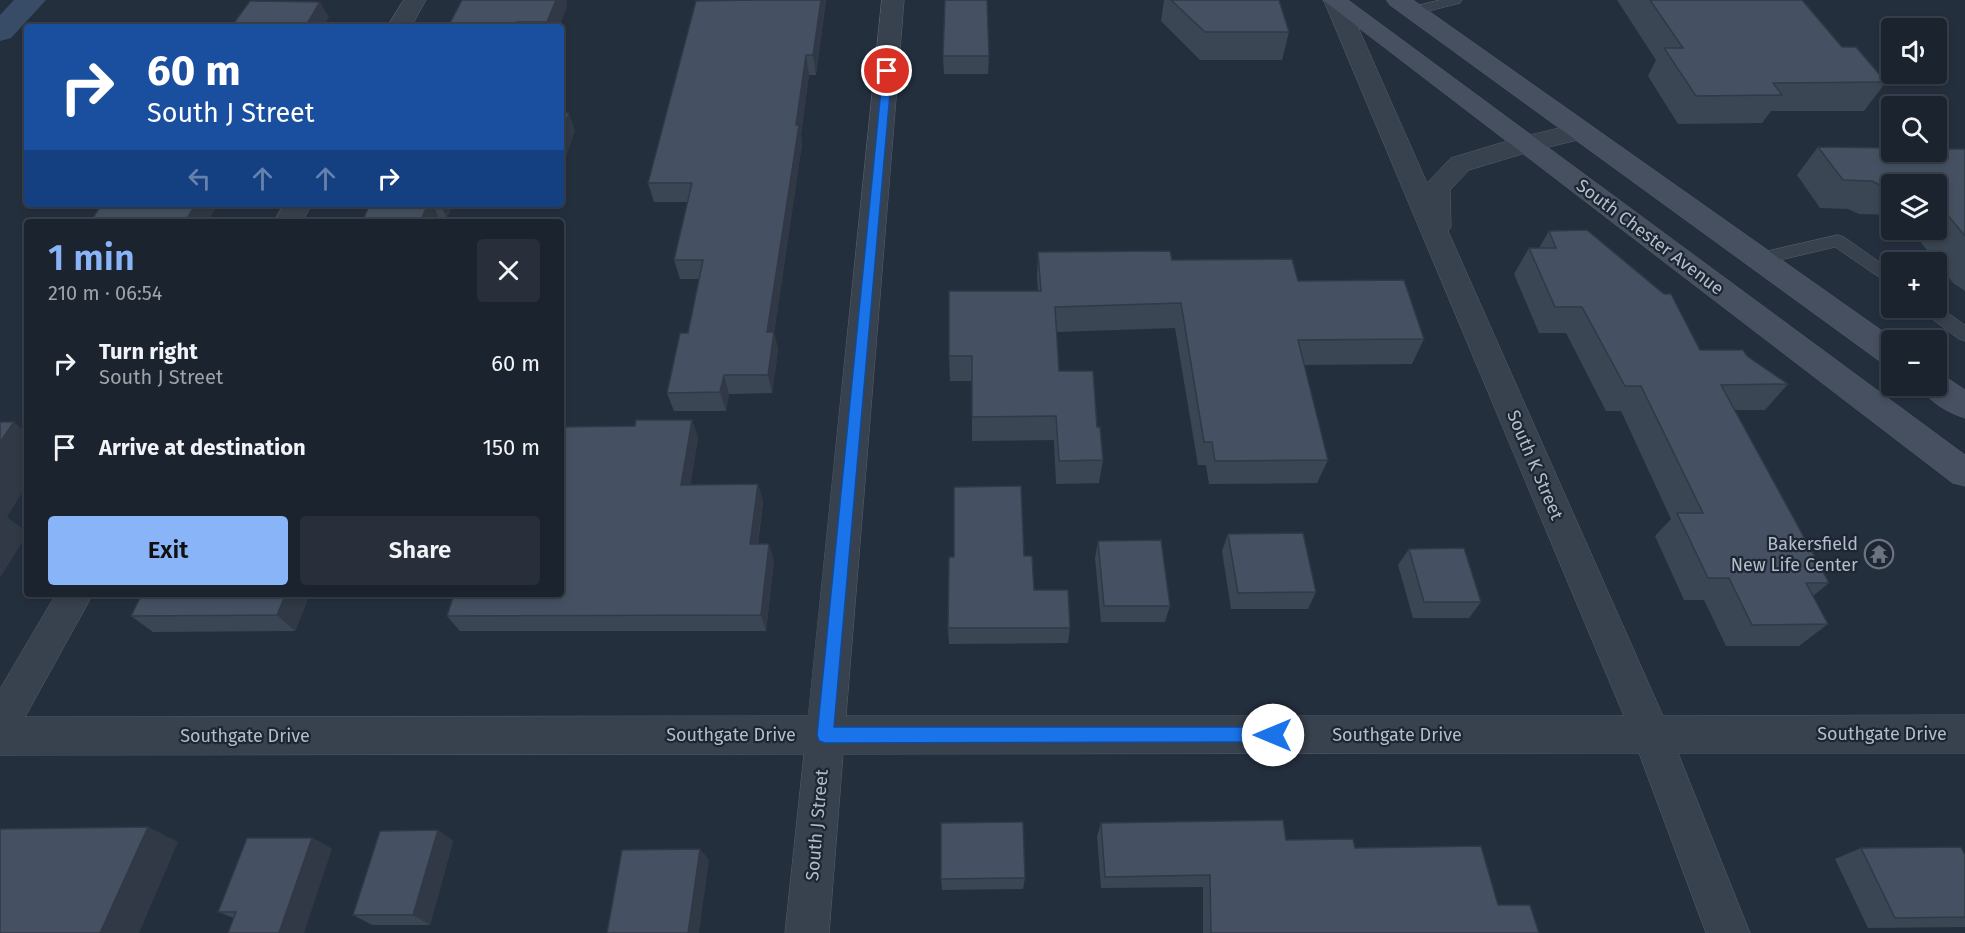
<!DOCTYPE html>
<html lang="en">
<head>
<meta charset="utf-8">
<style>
  :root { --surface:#1b232e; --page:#282f3a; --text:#f1f3f6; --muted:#a0a4aa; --line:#39404a; --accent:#8ab4f8 }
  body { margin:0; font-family:"Fira Sans",sans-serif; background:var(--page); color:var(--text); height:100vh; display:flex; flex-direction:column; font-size:22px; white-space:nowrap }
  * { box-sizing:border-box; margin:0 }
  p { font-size:20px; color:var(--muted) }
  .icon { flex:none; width:33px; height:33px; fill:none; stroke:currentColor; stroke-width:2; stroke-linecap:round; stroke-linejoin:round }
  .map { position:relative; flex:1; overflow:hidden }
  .drawer { position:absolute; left:24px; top:219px; width:540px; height:378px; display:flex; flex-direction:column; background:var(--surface); border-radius:6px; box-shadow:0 3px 9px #0003,0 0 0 2px var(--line) }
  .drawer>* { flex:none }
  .guide { position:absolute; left:24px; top:24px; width:540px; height:183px; border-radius:6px; box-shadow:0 3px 9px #0003,0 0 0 2px var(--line); background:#1a4fa0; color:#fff; overflow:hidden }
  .tools { position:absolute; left:1881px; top:18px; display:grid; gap:12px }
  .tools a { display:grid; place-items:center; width:66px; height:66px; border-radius:6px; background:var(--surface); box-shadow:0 3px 9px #0003,0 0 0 2px var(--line); font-size:30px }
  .pin { position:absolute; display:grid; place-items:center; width:51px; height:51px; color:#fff; margin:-26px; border:3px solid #fff; border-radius:50%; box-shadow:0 2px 6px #0007 }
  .me { position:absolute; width:66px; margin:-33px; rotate:270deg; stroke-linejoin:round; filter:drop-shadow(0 0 4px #0008) }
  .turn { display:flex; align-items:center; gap:21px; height:126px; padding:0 24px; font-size:27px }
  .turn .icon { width:78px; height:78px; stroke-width:2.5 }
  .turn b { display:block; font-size:42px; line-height:51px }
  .lanes { display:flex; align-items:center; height:57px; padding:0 24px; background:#0003; justify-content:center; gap:30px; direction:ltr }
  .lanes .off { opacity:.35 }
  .round { display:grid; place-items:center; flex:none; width:63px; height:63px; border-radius:6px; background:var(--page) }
  .headline { display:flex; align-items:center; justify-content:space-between; height:102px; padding:0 24px }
  h1 { font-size:36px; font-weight:600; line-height:45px; color:var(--accent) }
  .primary-button { display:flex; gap:12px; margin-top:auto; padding:12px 24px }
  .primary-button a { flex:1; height:69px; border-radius:6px; background:var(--accent); color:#111; font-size:24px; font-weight:600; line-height:69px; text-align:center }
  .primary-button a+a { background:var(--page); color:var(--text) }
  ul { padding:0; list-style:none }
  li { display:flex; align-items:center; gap:18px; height:84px; padding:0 24px }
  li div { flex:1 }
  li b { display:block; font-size:22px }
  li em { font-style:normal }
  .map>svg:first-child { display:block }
</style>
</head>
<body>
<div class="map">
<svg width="1965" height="933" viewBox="0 0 1965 933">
  <rect width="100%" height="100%" fill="#242f3e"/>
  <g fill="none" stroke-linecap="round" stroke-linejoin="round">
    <polygon fill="#394c67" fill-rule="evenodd" points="14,0 46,0 11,38 0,41 0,15"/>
    <g stroke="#565f6c" stroke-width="1">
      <g id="service">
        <polygon points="1440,0 1462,0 1460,3 1413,15 1406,11 1408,8"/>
        <polygon points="1838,235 1844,237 1892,271 1892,286 1835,247 1759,265 1753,263 1751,259 1753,255 1759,253"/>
        <polygon points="1936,305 1965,325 1965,341 1959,339 1923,312 1920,308 1936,308"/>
      </g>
    </g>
    <g stroke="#565f6c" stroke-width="1">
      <g id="minor">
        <polygon points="404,0 426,0 411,27 387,27"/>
        <polygon points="882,0 904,0 846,716 1624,716 1324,1 1346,0 1427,183 1451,158 1517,138 1581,123 1590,125 1594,131 1590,137 1532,151 1469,170 1450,190 1451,227 1448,231 1663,716 1965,715 1965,753 1678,753 1750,933 1706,933 1639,753 843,754 829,933 785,933 804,754 0,755 0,689 56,594 93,594 25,717 808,716"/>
        <polygon points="284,204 312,204 302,222 274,222"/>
      </g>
    </g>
    <g stroke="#565f6c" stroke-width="1">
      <g id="secondary">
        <polygon points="1323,0 1348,0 1965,455 1965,486 1953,483"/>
        <polygon points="1387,0 1413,0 1895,340 1892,340 1892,365 1881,362 1390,5"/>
        <path d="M1936 374 1947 378 1965 390V418C1949 413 1927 401 1921 386H1936Z"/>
      </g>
    </g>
    <use href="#service" fill="#38414e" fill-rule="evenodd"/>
    <use href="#minor" fill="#38414e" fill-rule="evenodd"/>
    <use href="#secondary" fill="#465061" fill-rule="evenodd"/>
  </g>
  <g fill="#3b4654">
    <polygon points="462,0 566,0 567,6 559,27 448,27"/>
    <polygon points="826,0 816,75 809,75 801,134 802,144 774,333 778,350 772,393 729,394 726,411 674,411 667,393 688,333 699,279 680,279 674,260 688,202 654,202 648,183"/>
    <polygon points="1164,0 1279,0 1289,32 1282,60 1200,60 1161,21"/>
    <polygon points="1617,0 1802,0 1842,47 1886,82 1864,111 1771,111 1762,123 1678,124 1648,76 1656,60"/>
    <polygon points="943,56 989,56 988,74 944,74"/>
    <polygon points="1818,147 1965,149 1965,291 1953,283 1911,230 1936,230 1936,184 1892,184 1892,215 1859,214 1848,209 1820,208 1797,175"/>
    <polygon points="370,204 453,204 447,218 439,218"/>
    <polygon points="1549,231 1700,350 1747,356 1788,384 1765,410 1734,410 1829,583 1813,596 1828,624 1799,646 1726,646 1704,600 1684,600 1655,536 1671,519 1621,411 1606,411 1566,333 1539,333 1514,274 1529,248 1539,248"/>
    <polygon points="1038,252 1172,260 1298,281 1424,339 1412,364 1304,365 1328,460 1317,483 1209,484 1206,465 1198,465 1175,328 1056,332 1059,371 1097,427 1103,460 1099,483 1056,484 1054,440 972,441 972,381 950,381 949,356 1038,291 1037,277"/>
    <polygon points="692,420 698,438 690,485 758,484 763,502 758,544 774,560 766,631 460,631 447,616 635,426"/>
    <polygon points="1228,534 1316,592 1308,609 1231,609 1222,551"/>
    <polygon points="1098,541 1170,606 1165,622 1101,622 1095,558"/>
    <polygon points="1409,549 1481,602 1469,618 1413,618 1398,565"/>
    <polygon points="1024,556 1034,590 1070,628 1068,643 949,644 948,628"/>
    <polygon points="142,594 310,594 295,631 153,632 131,616"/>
    <polygon points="1101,823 1286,840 1355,848 1498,905 1539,933 1203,933 1203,887 1101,888 1097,836"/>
    <polygon points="438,830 453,841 430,925 372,925 353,915"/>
    <polygon points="312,838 332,849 234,918 218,912"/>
    <polygon points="1861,848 1965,855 1965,927 1868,928 1835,859"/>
    <polygon points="1025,878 1023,889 942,890 941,879"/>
  </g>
  <g fill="#303945">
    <polygon points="556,0 566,0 567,6 559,27 548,27 547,22"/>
    <polygon points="821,0 826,0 816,75 813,55"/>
    <polygon points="320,2 329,17 323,27 305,27"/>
    <polygon points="806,55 809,75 801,134 802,144 774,333 778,350 772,393 768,375 767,332"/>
    <polygon points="569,113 575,131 561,171 561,133"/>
    <polygon points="196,204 219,204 207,222 185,222"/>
    <polygon points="428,204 432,204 439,218 438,222 420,222"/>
    <polygon points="440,204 453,204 447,218"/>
    <polygon points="724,375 729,394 726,411 720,392"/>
    <polygon points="692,420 698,438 688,502 681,485"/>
    <polygon points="14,422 27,433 27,485 7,517 27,532 27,534 0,578 0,442"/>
    <polygon points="758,484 763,502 755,560 750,544"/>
    <polygon points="769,544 774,560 766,631 761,615"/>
    <polygon points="286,594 310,594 295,631 277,615"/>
    <polygon points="148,827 178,842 139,933 100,933"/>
    <polygon points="438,830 453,841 430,925 413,915"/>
    <polygon points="312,838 332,849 304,933 279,933"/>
    <polygon points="700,849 709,860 699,933 688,933"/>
  </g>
  <g fill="#455162" stroke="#303945" stroke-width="1.5">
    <polygon points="462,0 556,0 547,22 516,22 514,27 448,27"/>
    <polygon points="755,0 821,0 813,55 806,55 796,125 799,125 767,332 774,332 768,375 724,375 720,392 667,393 680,333 688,333 703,260 674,260 692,183 648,183 696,1"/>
    <polygon points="945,0 987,0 989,56 943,56"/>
    <polygon points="1171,0 1279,0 1289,32 1205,32"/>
    <polygon points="1650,0 1802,0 1842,47 1856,47 1886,82 1773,83 1782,95 1696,96 1664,48 1683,48"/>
    <polygon points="250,1 320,2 305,27 231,27"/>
    <polygon points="561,113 569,113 561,133"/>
    <polygon points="1818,147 1892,148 1892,152 1936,152 1936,149 1965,149 1965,236 1936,201 1936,184 1892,184 1892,187 1883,187 1872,181 1843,180"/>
    <polygon points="102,204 196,204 185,222 90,222"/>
    <polygon points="370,204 428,204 420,222 362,222"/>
    <polygon points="1587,230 1664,294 1671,294 1700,350 1743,350 1747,356 1788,384 1721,385 1829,583 1806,583 1828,624 1752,625 1729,578 1708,578 1677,513 1703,513 1641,386 1625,386 1582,307 1555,307 1529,248 1556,248 1549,231"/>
    <polygon points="1170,251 1172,260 1292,259 1298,281 1404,280 1424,339 1298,340 1328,460 1215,461 1212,442 1204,442 1181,303 1055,307 1059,371 1093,371 1097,427 1100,427 1103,460 1059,461 1056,416 972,417 972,356 949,356 949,291 1041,291 1038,252"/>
    <polygon points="636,420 692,420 681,485 758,484 750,544 769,544 761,615 447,616 454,594 561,594 561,427 635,426"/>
    <polygon points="0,422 14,422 0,442"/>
    <polygon points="1021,486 1024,556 1032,556 1034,590 1068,590 1070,628 948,628 949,557 954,557 954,487"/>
    <polygon points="1303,533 1316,592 1238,593 1228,534"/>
    <polygon points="1161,540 1170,606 1104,606 1098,541"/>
    <polygon points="1464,548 1481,602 1424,602 1409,549"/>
    <polygon points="142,594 286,594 277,615 131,616"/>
    <polygon points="1283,820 1286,840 1353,839 1355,848 1481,846 1498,905 1530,905 1539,933 1211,933 1210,875 1105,877 1101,823"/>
    <polygon points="1023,822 1025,878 941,879 941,823"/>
    <polygon points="148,827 100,933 0,933 0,829"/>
    <polygon points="438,830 413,915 353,915 380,831"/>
    <polygon points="247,838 312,838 279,933 228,933 236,912 218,912"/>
    <polygon points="1961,847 1965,855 1965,917 1895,918 1861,848"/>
    <polygon points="700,849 688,933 607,933 622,850"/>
  </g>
  <polygon fill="#1a73e8" stroke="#114b97" stroke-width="1.5" points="883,69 892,71 834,727 1273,727 1279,729 1281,735 1279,740 1273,742 825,743 819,741 817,735"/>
  <defs>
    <g id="temple-ring" transform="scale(1.5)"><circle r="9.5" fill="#1d2633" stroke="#6b7280" stroke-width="1.5"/><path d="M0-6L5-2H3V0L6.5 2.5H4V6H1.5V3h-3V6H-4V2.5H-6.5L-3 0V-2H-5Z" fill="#6b7280"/></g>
  </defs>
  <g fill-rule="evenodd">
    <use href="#temple-ring" x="1879" y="554"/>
  </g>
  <g text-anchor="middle" stroke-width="4.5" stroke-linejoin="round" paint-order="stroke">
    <g font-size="18" fill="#b4bcc9" stroke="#1d2633">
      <text transform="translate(1650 237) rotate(37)" y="6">South Chester Avenue</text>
      <text transform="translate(1535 465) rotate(67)" y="6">South K Street</text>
      <text x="1882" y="740">Southgate Drive</text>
      <text x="731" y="741">Southgate Drive</text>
      <text x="1397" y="741">Southgate Drive</text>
      <text x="245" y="742">Southgate Drive</text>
      <text transform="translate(817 825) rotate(-85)" y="6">South J Street</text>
    </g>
    <g font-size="18" fill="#b4bcc9" stroke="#1d2633" text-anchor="end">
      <text x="1858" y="550">Bakersfield<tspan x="1858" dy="21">New Life Center</tspan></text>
    </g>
  </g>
</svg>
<div class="tools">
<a><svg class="icon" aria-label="sound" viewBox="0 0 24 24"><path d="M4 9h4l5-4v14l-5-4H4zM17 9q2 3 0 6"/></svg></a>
<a><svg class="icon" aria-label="search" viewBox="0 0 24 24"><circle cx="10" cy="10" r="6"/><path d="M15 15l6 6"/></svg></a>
<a><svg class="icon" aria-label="layers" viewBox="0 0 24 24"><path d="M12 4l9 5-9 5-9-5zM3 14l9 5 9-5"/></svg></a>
<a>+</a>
<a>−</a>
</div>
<div class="pin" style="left:887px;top:71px;background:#d93025"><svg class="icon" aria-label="arrive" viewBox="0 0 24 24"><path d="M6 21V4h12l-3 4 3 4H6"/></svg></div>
<svg class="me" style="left:1273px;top:735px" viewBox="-20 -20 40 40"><circle r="19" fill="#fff"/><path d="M0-13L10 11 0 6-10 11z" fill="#1a73e8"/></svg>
<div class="guide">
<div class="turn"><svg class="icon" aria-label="right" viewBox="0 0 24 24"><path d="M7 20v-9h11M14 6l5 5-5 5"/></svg><div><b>60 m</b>South J Street</div></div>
<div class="lanes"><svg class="icon off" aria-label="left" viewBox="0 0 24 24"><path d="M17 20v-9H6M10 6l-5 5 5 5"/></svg><svg class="icon off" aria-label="ahead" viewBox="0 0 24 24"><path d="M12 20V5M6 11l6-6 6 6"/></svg><svg class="icon off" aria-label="ahead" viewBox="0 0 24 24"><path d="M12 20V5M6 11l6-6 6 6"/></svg><svg class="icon" aria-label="right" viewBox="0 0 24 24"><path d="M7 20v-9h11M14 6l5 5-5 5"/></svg></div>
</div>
<section class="drawer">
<div class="headline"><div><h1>1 min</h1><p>210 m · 06:54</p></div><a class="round"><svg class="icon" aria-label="close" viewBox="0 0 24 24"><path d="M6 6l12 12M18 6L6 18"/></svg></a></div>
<ul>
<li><svg class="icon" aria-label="right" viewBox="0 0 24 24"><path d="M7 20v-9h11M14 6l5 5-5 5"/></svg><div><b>Turn right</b><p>South J Street</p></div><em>60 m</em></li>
<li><svg class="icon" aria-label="arrive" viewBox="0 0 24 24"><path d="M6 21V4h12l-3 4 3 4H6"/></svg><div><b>Arrive at destination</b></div><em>150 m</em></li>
</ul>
<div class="primary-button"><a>Exit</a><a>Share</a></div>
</section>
</div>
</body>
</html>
